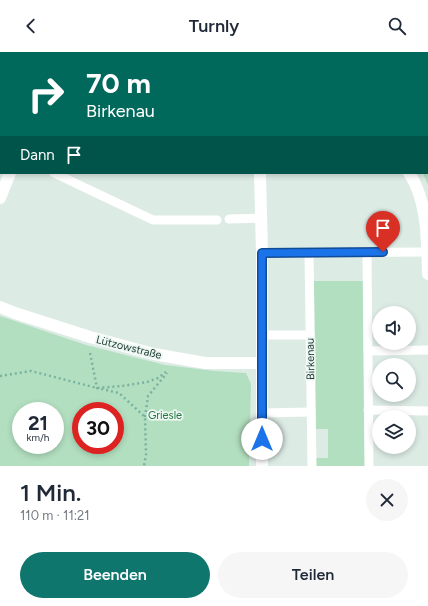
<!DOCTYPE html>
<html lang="de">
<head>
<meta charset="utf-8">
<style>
  :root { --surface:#fff; --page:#f6f6f7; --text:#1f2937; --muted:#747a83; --accent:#0f766e }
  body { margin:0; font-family:Figtree,sans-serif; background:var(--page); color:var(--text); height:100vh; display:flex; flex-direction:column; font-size:15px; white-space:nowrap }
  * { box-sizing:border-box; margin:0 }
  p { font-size:13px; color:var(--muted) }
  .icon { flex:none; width:22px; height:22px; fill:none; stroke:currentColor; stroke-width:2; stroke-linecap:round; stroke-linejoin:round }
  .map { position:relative; height:414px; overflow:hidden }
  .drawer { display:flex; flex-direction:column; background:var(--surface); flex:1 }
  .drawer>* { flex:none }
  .banner { position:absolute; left:0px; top:0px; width:428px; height:122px; box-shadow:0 2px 6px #0003; background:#00695c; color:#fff; overflow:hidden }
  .fabs { position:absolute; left:372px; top:254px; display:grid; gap:8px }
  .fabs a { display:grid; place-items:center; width:44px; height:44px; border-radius:50%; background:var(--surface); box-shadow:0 2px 6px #0003; font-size:20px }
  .speed { position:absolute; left:12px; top:350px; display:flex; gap:8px; font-size:20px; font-weight:700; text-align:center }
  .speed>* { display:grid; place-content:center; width:52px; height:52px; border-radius:50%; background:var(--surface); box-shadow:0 2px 6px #0003; line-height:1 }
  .speed small { font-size:10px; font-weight:400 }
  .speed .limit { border:6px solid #d22; background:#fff; color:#111 }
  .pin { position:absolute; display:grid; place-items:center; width:34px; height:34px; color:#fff; margin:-41px -17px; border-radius:50% 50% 50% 0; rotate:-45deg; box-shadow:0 0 4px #0007 }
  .pin .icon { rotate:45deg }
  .me { position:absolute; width:44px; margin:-22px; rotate:0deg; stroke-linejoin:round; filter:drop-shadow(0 0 3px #0008) }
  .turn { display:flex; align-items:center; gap:14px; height:84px; padding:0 20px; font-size:18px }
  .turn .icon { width:52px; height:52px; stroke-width:2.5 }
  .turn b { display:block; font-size:28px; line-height:34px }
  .then { display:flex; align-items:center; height:38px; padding:0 20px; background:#0003; gap:8px; font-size:15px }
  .round { display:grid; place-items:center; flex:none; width:42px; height:42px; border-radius:21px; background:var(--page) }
  .summary { display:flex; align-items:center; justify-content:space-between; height:68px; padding:0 20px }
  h1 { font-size:24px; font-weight:600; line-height:30px }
  .primary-button { display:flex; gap:8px; margin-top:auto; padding:8px 20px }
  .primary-button a { flex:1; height:46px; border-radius:24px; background:var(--accent); color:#fff; font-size:16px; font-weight:600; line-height:46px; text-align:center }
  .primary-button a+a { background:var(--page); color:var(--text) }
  header { display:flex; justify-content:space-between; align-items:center; height:52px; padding:0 20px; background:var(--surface); font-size:18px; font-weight:600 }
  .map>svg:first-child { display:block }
</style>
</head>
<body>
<header><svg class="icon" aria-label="back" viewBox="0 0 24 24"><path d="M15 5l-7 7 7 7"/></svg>Turnly<svg class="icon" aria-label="search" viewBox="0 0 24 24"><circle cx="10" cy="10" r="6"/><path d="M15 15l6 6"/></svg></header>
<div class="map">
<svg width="428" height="414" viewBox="0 0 428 414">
  <rect width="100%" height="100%" fill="#ddebe5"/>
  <g fill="#b2dfbf" fill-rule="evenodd">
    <polygon points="412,0 428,0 428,133 423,121 427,121 427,1 412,1"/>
    <polygon points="314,229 363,229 365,414 316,414 316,406 328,406 328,377 315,377"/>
    <path d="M0 264 86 293 165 313 215 319 246 321 251 332 249 414H0ZM21 359H55V393H21ZM81 359H115V393H81Z"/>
  </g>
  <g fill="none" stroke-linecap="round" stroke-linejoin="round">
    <g stroke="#afcbc2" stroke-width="14">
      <g id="secondary">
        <polyline points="7,1 7,0"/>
        <polyline points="0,22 1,20"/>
      </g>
    </g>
    <g stroke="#79b2a1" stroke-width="2.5" stroke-dasharray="2 3" stroke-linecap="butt">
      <polyline points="407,0 407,1"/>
      <polyline points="90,301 97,336 119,341 145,365 146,403 144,414"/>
      <polyline points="0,324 31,319 97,336 122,334 147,330 158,326 166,320"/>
      <polyline points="145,365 148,344 167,321"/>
    </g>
    <g stroke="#fff" stroke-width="9">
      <polyline points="54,121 153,168 217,168"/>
      <polyline points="229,167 262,166"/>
      <polyline points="367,200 369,414"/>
      <polyline points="262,201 427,200"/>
      <polyline points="309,201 312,414"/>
      <polyline points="263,283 310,283"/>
      <polyline points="368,299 428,298"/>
      <polyline points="368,358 428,359"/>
      <polyline points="262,361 311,360"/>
    </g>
    <g stroke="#fff" stroke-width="12">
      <polyline points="256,0 256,1"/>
      <polyline points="264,0 265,1"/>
      <polyline points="61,1 61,0"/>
      <polyline points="260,121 262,201 262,414"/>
      <path d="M409 121C428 149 427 189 428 222"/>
      <polyline points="0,146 10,121"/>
      <polyline points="0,255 15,261 90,285 154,302 205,311 262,311"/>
    </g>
    <use href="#secondary" stroke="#fff" stroke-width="12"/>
  </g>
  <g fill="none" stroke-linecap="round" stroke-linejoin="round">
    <g stroke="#114b97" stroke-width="10">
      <polyline id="route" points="262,387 262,201 383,200"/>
    </g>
    <use href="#route" stroke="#1a73e8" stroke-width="7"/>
  </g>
  <g text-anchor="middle" stroke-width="3.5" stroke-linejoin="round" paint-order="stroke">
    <g font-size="11" fill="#1d3b34" stroke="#edf7f2">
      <text transform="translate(129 295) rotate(14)" y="4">Lützowstraße</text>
      <text transform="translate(310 307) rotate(-91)" y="4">Birkenau</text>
    </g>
    <g font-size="11" fill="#237645" stroke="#edf7f2">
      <text x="165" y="367">Griesle</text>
    </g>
  </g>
</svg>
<div class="fabs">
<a><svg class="icon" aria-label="sound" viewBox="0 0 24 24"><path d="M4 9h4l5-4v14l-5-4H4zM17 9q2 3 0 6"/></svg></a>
<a><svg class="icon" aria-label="search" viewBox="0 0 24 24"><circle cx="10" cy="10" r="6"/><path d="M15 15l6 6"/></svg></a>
<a><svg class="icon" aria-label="layers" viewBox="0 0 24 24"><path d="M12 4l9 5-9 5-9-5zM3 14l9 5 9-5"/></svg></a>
</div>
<div class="speed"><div>21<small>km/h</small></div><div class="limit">30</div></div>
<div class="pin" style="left:383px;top:200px;background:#d93025"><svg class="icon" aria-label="arrive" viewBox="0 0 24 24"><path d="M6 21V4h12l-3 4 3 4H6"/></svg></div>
<svg class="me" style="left:262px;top:387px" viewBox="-20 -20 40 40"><circle r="19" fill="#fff"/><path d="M0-13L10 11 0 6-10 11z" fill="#1a73e8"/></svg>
<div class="banner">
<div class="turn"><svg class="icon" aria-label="right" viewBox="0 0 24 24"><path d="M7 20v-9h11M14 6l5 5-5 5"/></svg><div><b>70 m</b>Birkenau</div></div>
<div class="then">Dann<svg class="icon" aria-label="arrive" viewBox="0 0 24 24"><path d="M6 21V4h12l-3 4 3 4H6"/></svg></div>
</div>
</div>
<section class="drawer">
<div class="summary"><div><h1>1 Min.</h1><p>110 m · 11:21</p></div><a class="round"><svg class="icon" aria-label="close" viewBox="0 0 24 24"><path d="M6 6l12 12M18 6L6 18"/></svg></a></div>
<div class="primary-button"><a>Beenden</a><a>Teilen</a></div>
</section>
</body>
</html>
